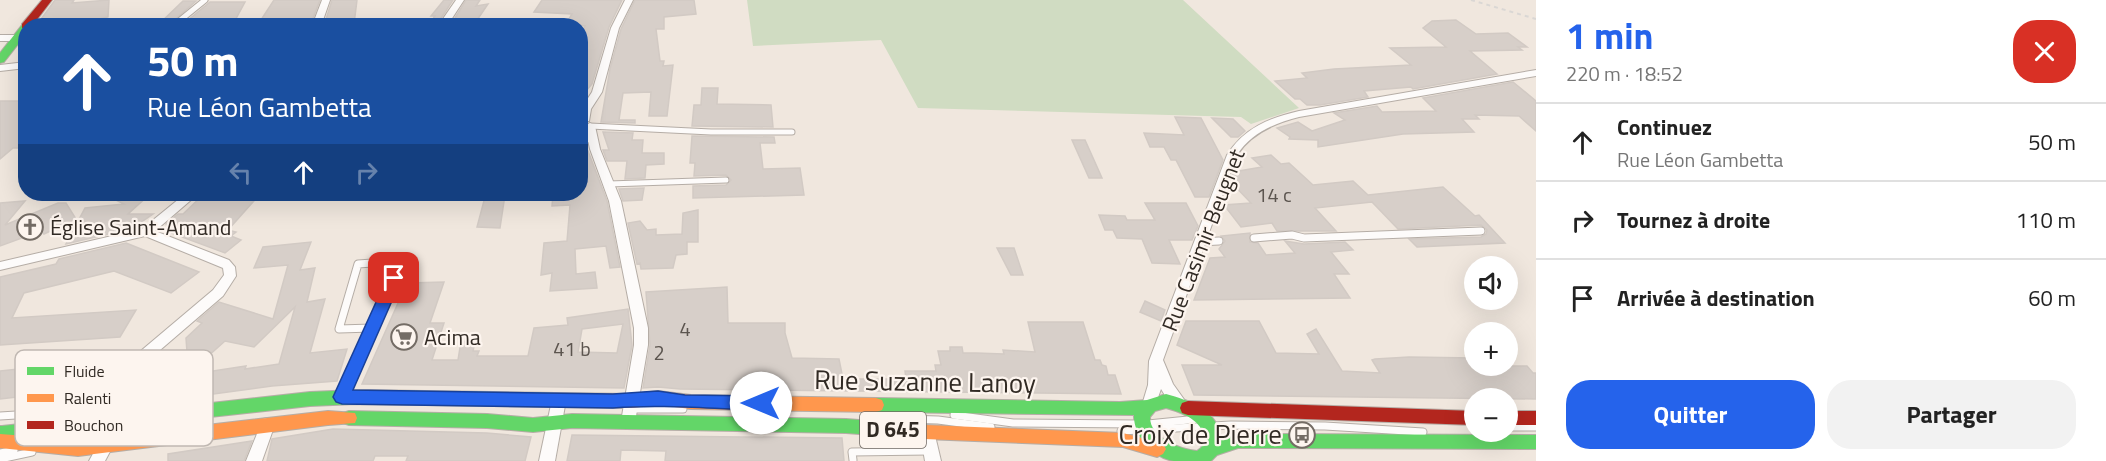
<!DOCTYPE html>
<html lang="fr">
<head>
<meta charset="utf-8">
<style>
  :root { --surface:#fff; --page:#f2f2f2; --text:#222; --muted:#767676; --line:#e0e0e0; --accent:#2563eb }
  body { margin:0; font-family:"Titillium Web",sans-serif; background:var(--page); color:var(--text); height:100vh; display:flex; flex-direction:column; font-size:22px; white-space:nowrap }
  * { box-sizing:border-box; margin:0 }
  p { font-size:20px; color:var(--muted) }
  .icon { flex:none; width:33px; height:33px; fill:none; stroke:currentColor; stroke-width:2; stroke-linecap:round; stroke-linejoin:round }
  .map { position:relative; flex:1; overflow:hidden }
  .side { display:flex; flex-direction:column; background:var(--surface); width:570px }
  .side>* { flex:none }
  .top-card { position:absolute; left:18px; top:18px; width:570px; height:183px; border-radius:24px; box-shadow:0 6px 24px #0002; background:#1a4fa0; color:#fff; overflow:hidden }
  .buttons { position:absolute; left:1464px; top:256px; display:grid; gap:12px }
  .buttons a { display:grid; place-items:center; width:54px; height:54px; border-radius:50%; background:var(--surface); box-shadow:0 6px 24px #0002; font-size:30px }
  .pin { position:absolute; display:grid; place-items:center; width:51px; height:51px; color:#fff; margin:-26px; border-radius:12px; box-shadow:0 3px 9px #0006 }
  .me { position:absolute; width:66px; margin:-33px; rotate:270deg; stroke-linejoin:round; filter:drop-shadow(0 0 4px #0008) }
  .turn { display:flex; align-items:center; gap:21px; height:126px; padding:0 30px; font-size:27px }
  .turn .icon { width:78px; height:78px; stroke-width:2.5 }
  .turn b { display:block; font-size:42px; line-height:51px }
  .lanes { display:flex; align-items:center; height:57px; padding:0 30px; background:#0003; justify-content:center; gap:30px; direction:ltr }
  .lanes .off { opacity:.35 }
  .round { display:grid; place-items:center; flex:none; width:63px; height:63px; border-radius:24px; background:var(--page) }
  .summary { display:flex; align-items:center; justify-content:space-between; height:102px; padding:0 30px }
  h1 { font-size:36px; font-weight:700; line-height:45px; color:var(--accent) }
  .button { display:flex; gap:12px; margin-top:auto; padding:12px 30px }
  .button a { flex:1; height:69px; border-radius:24px; background:var(--accent); color:#fff; font-size:24px; font-weight:700; line-height:69px; text-align:center }
  .button a+a { background:var(--page); color:var(--text) }
  ul { padding:0; list-style:none }
  li { display:flex; align-items:center; gap:18px; height:78px; padding:0 30px; border-top:2px solid var(--line) }
  li div { flex:1 }
  li b { display:block; font-size:22px }
  li em { font-style:normal }
  main { display:flex; flex:1; min-height:0 }
  .map>svg:first-child { display:block }
</style>
</head>
<body>
<main>
<div class="map">
<svg width="1536" height="461" viewBox="0 0 1536 461">
  <rect width="100%" height="100%" fill="#f0e7de"/>
  <polygon fill="#d0dcc2" points="747,0 1183,0 1299,108 1251,124 1241,117 918,108 881,40 753,46"/>
  <g fill="#d7cfc9" stroke="#d2cac4" stroke-width="1.5" fill-rule="evenodd">
    <polygon points="55,0 74,0 72,3 109,0 108,17 83,23 82,26 36,26"/>
    <polygon points="274,0 320,0 310,26 257,26"/>
    <polygon points="332,0 357,0 354,24 324,26"/>
    <polygon points="444,0 453,0 436,26 428,26 435,16 431,16"/>
    <polygon points="466,0 480,0 476,6 488,4 473,26 450,26"/>
    <polygon points="542,0 622,0 609,27 592,84 580,98 580,35 585,26 566,24 572,14 534,12"/>
    <polygon points="635,0 694,0 696,14 664,17 664,29 656,29 660,61 664,61 663,66 673,65 667,116 649,116 651,92 623,93 619,120 635,120 635,123 601,122 610,69 621,29"/>
    <polygon points="183,1 196,1 168,26 157,26"/>
    <polygon points="210,2 245,2 232,26 181,26"/>
    <polygon points="1456,20 1476,34 1508,33 1527,47 1518,47 1522,50 1470,51 1497,74 1413,89 1411,87 1364,91 1368,97 1320,105 1307,105 1300,99 1295,99 1275,81 1307,78 1302,73 1334,69 1411,65 1390,48 1446,47 1423,28 1432,21"/>
    <polygon points="1513,82 1536,101 1536,131 1519,116 1475,115 1479,119 1462,119 1474,132 1403,134 1318,147 1318,140 1289,139 1290,137 1277,128 1298,122 1312,131 1345,120 1334,113 1377,106 1382,112 1436,111 1423,98"/>
    <polygon points="702,88 718,88 717,104 771,105 773,127 692,126 694,105 701,105"/>
    <polygon points="0,101 26,101 26,144 20,148 13,148 0,159"/>
    <polygon points="1175,117 1201,118 1223,160 1209,197 1195,197 1176,160 1171,160 1164,147 1150,147 1144,133 1184,135"/>
    <polygon points="1212,118 1233,119 1245,131 1238,137 1231,137"/>
    <polygon points="603,132 633,133 632,140 643,140 642,153 664,153 664,164 646,165 645,178 625,179 627,161 607,161 603,150 609,150"/>
    <polygon points="692,136 774,137 775,143 760,143 763,169 800,168 804,195 693,198 693,186 726,185 731,180 726,175 694,176 695,163 690,163"/>
    <polygon points="1072,140 1085,140 1102,178 1089,178"/>
    <polygon points="580,151 588,151 607,201 620,267 610,268 606,246 575,249 576,274 595,272 597,288 550,291 552,273 541,275 544,243 567,241 570,205 552,206 553,194 580,194"/>
    <polygon points="1271,155 1281,164 1289,163 1313,185 1353,181 1368,195 1443,187 1475,216 1479,215 1505,243 1417,247 1409,239 1481,237 1486,234 1487,230 1481,225 1398,229 1372,202 1315,208 1336,231 1277,231 1272,223 1241,227 1224,205 1251,203 1230,181 1233,172 1262,167 1252,158"/>
    <polygon points="644,188 642,200 623,201 619,189"/>
    <polygon points="104,194 149,195 128,214 153,214 137,225 117,232 66,244 85,208 124,204"/>
    <polygon points="204,194 239,196 242,194 260,194 228,230 236,232 231,236 241,240 225,253 171,233 166,224 178,214 183,214"/>
    <polygon points="505,195 500,228 477,227 485,197"/>
    <polygon points="25,201 5,225 58,203 66,203 76,219 44,234 41,231 0,246 0,203"/>
    <polygon points="1145,203 1186,203 1198,226 1192,240 1169,240 1180,264 1152,263 1142,239 1117,238 1113,230 1105,230 1099,215 1125,216 1127,220 1155,220"/>
    <polygon points="698,210 698,242 687,242 687,254 676,255 673,268 641,269 640,263 637,264 628,223 640,221 647,230 656,229 656,235 682,234 683,213"/>
    <polygon points="1250,233 1250,242 1258,243 1266,255 1295,253 1285,241 1304,244 1345,242 1353,250 1331,252 1349,274 1334,274 1350,298 1194,300 1210,258 1225,257 1219,249 1225,241 1221,236"/>
    <path d="M311 242 300 270 315 268 307 302 325 299 310 353 347 349 337 381 272 386 95 410 158 355 187 352 186 338 202 323 197 321 219 302 273 319 288 265 254 268 263 247ZM295 307 279 364 245 369 246 366 187 375 225 341 254 347Z"/>
    <polygon points="126,243 199,272 171,293 114,271 24,293 12,318 136,310 120,337 0,345 0,277 56,264 59,259"/>
    <polygon points="997,248 1014,248 1023,275 1011,275"/>
    <path d="M444 282 430 323H444L432 360H458L461 341 475 342 473 351H479L477 356H528L534 328 568 325 567 318 628 309 632 345 624 388 362 384 407 283ZM623 324 617 353 578 352 582 329Z"/>
    <polygon points="727,287 728,323 785,323 785,333 792,358 839,359 843,379 906,379 905,371 936,371 935,365 941,365 938,351 950,351 950,347 962,347 963,353 976,353 1004,354 1003,350 1035,352 1028,322 1083,322 1095,360 1100,360 1102,365 1106,366 1108,375 1115,375 1121,394 680,389 658,387 643,388 650,345 646,292"/>
    <polygon points="1145,301 1165,310 1161,321 1140,312"/>
    <polygon points="1186,321 1259,321 1276,353 1319,354 1307,334 1316,329 1342,371 1380,373 1372,360 1375,359 1409,357 1474,358 1474,366 1527,366 1533,373 1536,373 1536,399 1194,395 1182,365 1222,365 1177,345"/>
    <polygon points="95,361 77,390 0,399 0,371"/>
    <polygon points="333,429 487,433 531,437 525,461 406,461 408,456 375,456 373,461 267,461 272,439"/>
    <polygon points="572,435 842,438 844,461 665,461 666,451 621,450 620,461 567,461"/>
    <polygon points="252,441 244,461 168,461 168,454"/>
  </g>
  <g fill="none" stroke-linecap="round" stroke-linejoin="round">
    <g stroke="#b5ada6" stroke-width="7">
      <g id="lane-far1">
        <polyline points="173,26 205,0"/>
        <polyline points="590,126 711,132 792,132"/>
        <polyline points="580,139 593,140"/>
        <polyline points="609,184 726,180"/>
      </g>
    </g>
    <g stroke="#b5ada6" stroke-width="9">
      <g id="lane">
        <polyline points="1254,238 1292,235 1304,238 1481,231"/>
        <polyline points="1200,242 1219,241"/>
        <polygon points="401,261 372,328 339,329 358,264"/>
        <polyline points="343,394 372,328"/>
        <polyline points="636,409 683,409"/>
        <polyline points="954,415 1013,423 1138,424"/>
        <polyline points="0,416 48,413 79,415"/>
        <polyline points="873,418 938,420 991,427"/>
        <polyline points="1148,424 1198,419"/>
        <polyline points="1508,427 1536,427"/>
        <polyline points="1121,431 1231,425 1325,426 1423,432"/>
        <polyline points="65,439 135,427"/>
        <polyline points="0,453 14,450"/>
        <polyline points="0,459 32,452"/>
        <polyline points="853,460 852,452 929,451"/>
      </g>
    </g>
    <g stroke="#b5ada6" stroke-width="2">
      <g id="street">
        <polygon points="322,0 330,0 321,26 312,26"/>
        <polygon points="456,0 464,0 447,26 438,26"/>
        <polygon points="625,0 633,0 619,28 602,92 591,109 589,121 581,121 581,109 592,92 611,28"/>
        <polygon points="0,35 17,35 22,38 17,41 0,41"/>
        <polygon points="26,62 26,68 0,71 0,65"/>
        <path d="M1536 70V76L1299 117C1275 123 1251 133 1237 155L1163 360 1173 384 1188 405 1186 409C1174 414 1167 398 1161 389L1154 409 1149 411 1144 409 1142 405 1148 385 1149 361 1227 155C1244 128 1269 118 1299 111Z"/>
        <polygon points="590,123 595,126 600,149 621,201 648,328 648,345 635,422 633,426 628,428 623,426 621,422 634,345 634,328 609,201 590,149 585,126"/>
        <polygon points="185,194 198,194 155,231 229,260 235,267 236,276 223,296 95,406 79,431 74,432 69,431 66,426 85,398 213,290 224,275 223,268 145,236 0,270 0,262 142,229"/>
        <polygon points="559,394 564,396 566,400 555,461 539,461 552,400 554,396"/>
        <polygon points="268,418 273,419 275,424 262,461 246,461 263,419"/>
        <polygon points="928,426 933,427 941,461 925,461 920,432 923,427"/>
        <polygon points="106,437 111,439 114,444 105,461 89,461 101,439"/>
      </g>
    </g>
    <g stroke="#b5ada6" stroke-width="2">
      <g id="fast">
        <polygon points="26,24 30,26 26,26 26,34 4,62 0,63 0,53 22,25"/>
        <polygon points="356,390 555,393 561,395 563,400 561,405 555,407 356,404 310,406 0,440 0,426 2,426 310,392"/>
        <path d="M1166 394C1189 400 1219 411 1221 439L1238 434 1536 435V449L1238 448 1217 455 1211 461C1199 461 1186 461 1174 461 1153 458 1133 435 1134 415L876 412 870 410 868 405 870 400 876 398 1120 402 1147 400ZM1166 408C1185 413 1212 425 1201 448L1197 451C1179 449 1150 438 1150 417L1155 411Z"/>
        <polygon points="349,411 487,414 533,418 572,414 846,419 925,425 931,427 933,432 931,437 925,439 846,433 572,428 533,432 487,428 349,425 343,423 341,418 343,413"/>
      </g>
    </g>
    <g stroke="#b5ada6" stroke-width="2">
      <g id="slow">
        <polygon points="658,391 691,395 876,398 882,400 884,405 882,410 876,412 691,409 658,405 632,408 555,407 549,405 547,400 549,395 555,393 632,394"/>
        <polygon points="328,411 355,413 357,418 355,423 328,425 78,456 0,448 0,434 78,440"/>
        <polygon points="925,425 1123,433 1163,444 1166,449 1163,454 1157,457 1123,447 925,439 919,437 917,432 919,427"/>
      </g>
    </g>
    <g stroke="#b5ada6" stroke-width="2">
      <g id="jam">
        <polygon points="42,0 52,0 32,26 22,28 22,24"/>
        <polygon points="1188,401 1474,411 1474,425 1188,415 1182,413 1180,408 1182,403"/>
        <rect x="1508" y="411" width="28" height="14"/>
      </g>
    </g>
    <polyline stroke="#dad7d4" stroke-width="2" stroke-dasharray="4 4" stroke-linecap="butt" points="1471,0 1536,19"/>
    <use href="#lane-far1" stroke="#fdfbfa" stroke-width="5"/>
    <use href="#lane" stroke="#fdfbfa" stroke-width="7"/>
    <use href="#street" fill="#fdfbfa" fill-rule="evenodd"/>
    <use href="#fast" fill="#63d668" fill-rule="evenodd"/>
    <use href="#slow" fill="#ff974d" fill-rule="evenodd"/>
    <use href="#jam" fill="#b3261e" fill-rule="evenodd"/>
  </g>
  <path fill="#2563eb" stroke="#184099" stroke-width="1.5" d="M394 272 402 278 353 390 613 394 658 391 685 395 761 396 767 398 769 403 767 408 761 410C711 409 663 404 613 408L342 404 336 402 333 397 387 278Z"/>
  <defs>
    <g id="church-ring" transform="scale(1.35)"><circle r="9.5" fill="#fdf5ef" stroke="#746c65" stroke-width="1.5"/><path d="M-1.2-6h2.4v3.5h3.3v2.4h-3.3V6h-2.4V-.1h-3.3v-2.4h3.3Z" fill="#746c65"/></g>
    <g id="supermarket-ring" transform="scale(1.35)"><circle r="9.5" fill="#fdf5ef" stroke="#746c65" stroke-width="1.5"/><path d="M-6-5.5h2.5l.6 2H6L4.5 2H-2.5L-4.4-4H-6ZM-1.5 3.2a1.3 1.3 0 1 0 .1 0ZM3 3.2a1.3 1.3 0 1 0 .1 0Z" fill="#746c65"/></g>
    <g id="bus-ring" transform="scale(1.35)"><circle r="9.5" fill="#fdf5ef" stroke="#746c65" stroke-width="1.5"/><path d="M-5-6H5V4H4V6H2V4H-2V6H-4V4H-5ZM-3.5-4V0h7V-4ZM-3.5 1.2v1.5H-2V1.2ZM2 1.2v1.5H3.5V1.2Z" fill="#746c65"/></g>
  </defs>
  <g fill-rule="evenodd">
    <use href="#church-ring" x="30" y="227"/>
    <use href="#supermarket-ring" x="404" y="337"/>
    <use href="#bus-ring" x="1302" y="435"/>
  </g>
  <g text-anchor="middle" stroke-width="4.5" stroke-linejoin="round" paint-order="stroke">
    <g font-size="20" fill="#5c554f">
      <text x="1274" y="202">14 c</text>
      <text x="685" y="336">4</text>
      <text x="572" y="356">41 b</text>
      <text x="659" y="360">2</text>
    </g>
    <rect fill="#fdf5ef" stroke="#6e6761" stroke-width="1.5" x="860" y="412" width="66" height="36" rx="4.5"/>
    <g font-size="21" font-weight="bold" fill="#312a24">
      <text x="893" y="437">D 645</text>
    </g>
    <g font-size="22" fill="#312a24" stroke="#fdf5ef" text-anchor="start">
      <text x="50" y="235">Église Saint-Amand</text>
      <text x="424" y="345">Acima</text>
    </g>
    <g font-size="22" fill="#312a24" stroke="#fdf5ef">
      <text transform="translate(1203 240) rotate(-69)" y="8">Rue Casimir Beugnet</text>
    </g>
    <g font-size="27" fill="#312a24" stroke="#fdf5ef">
      <text transform="translate(925 382) rotate(1)" y="9">Rue Suzanne Lanoy</text>
    </g>
    <g font-size="27" fill="#312a24" stroke="#fdf5ef" text-anchor="end">
      <text x="1282" y="444">Croix de Pierre</text>
    </g>
  </g>
  <rect x="15" y="350" width="198" height="96" rx="9" fill="#fdf5ef" stroke="#c0b8b2" stroke-width="1.5"/>
  <rect x="27" y="367" width="27" height="8" fill="#63d668"/>
  <rect x="27" y="394" width="27" height="8" fill="#ff974d"/>
  <rect x="27" y="421" width="27" height="8" fill="#b3261e"/>
  <g font-size="16" fill="#312a24">
    <text x="64" y="377">Fluide</text>
    <text x="64" y="404">Ralenti</text>
    <text x="64" y="431">Bouchon</text>
  </g>
</svg>
<div class="buttons">
<a><svg class="icon" aria-label="sound" viewBox="0 0 24 24"><path d="M4 9h4l5-4v14l-5-4H4zM17 9q2 3 0 6"/></svg></a>
<a>+</a>
<a>−</a>
</div>
<div class="pin" style="left:394px;top:278px;background:#d93025"><svg class="icon" aria-label="arrive" viewBox="0 0 24 24"><path d="M6 21V4h12l-3 4 3 4H6"/></svg></div>
<svg class="me" style="left:761px;top:403px" viewBox="-20 -20 40 40"><circle r="19" fill="#fff"/><path d="M0-13L10 11 0 6-10 11z" fill="#2563eb"/></svg>
<div class="top-card">
<div class="turn"><svg class="icon" aria-label="ahead" viewBox="0 0 24 24"><path d="M12 20V5M6 11l6-6 6 6"/></svg><div><b>50 m</b>Rue Léon Gambetta</div></div>
<div class="lanes"><svg class="icon off" aria-label="left" viewBox="0 0 24 24"><path d="M17 20v-9H6M10 6l-5 5 5 5"/></svg><svg class="icon" aria-label="ahead" viewBox="0 0 24 24"><path d="M12 20V5M6 11l6-6 6 6"/></svg><svg class="icon off" aria-label="right" viewBox="0 0 24 24"><path d="M7 20v-9h11M14 6l5 5-5 5"/></svg></div>
</div>
</div>
<section class="side">
<div class="summary"><div><h1>1 min</h1><p>220 m · 18:52</p></div><a class="round" style="background:#d93025;color:#fff"><svg class="icon" aria-label="close" viewBox="0 0 24 24"><path d="M6 6l12 12M18 6L6 18"/></svg></a></div>
<ul>
<li><svg class="icon" aria-label="ahead" viewBox="0 0 24 24"><path d="M12 20V5M6 11l6-6 6 6"/></svg><div><b>Continuez</b><p>Rue Léon Gambetta</p></div><em>50 m</em></li>
<li><svg class="icon" aria-label="right" viewBox="0 0 24 24"><path d="M7 20v-9h11M14 6l5 5-5 5"/></svg><div><b>Tournez à droite</b></div><em>110 m</em></li>
<li><svg class="icon" aria-label="arrive" viewBox="0 0 24 24"><path d="M6 21V4h12l-3 4 3 4H6"/></svg><div><b>Arrivée à destination</b></div><em>60 m</em></li>
</ul>
<div class="button"><a>Quitter</a><a>Partager</a></div>
</section>
</main>
</body>
</html>
